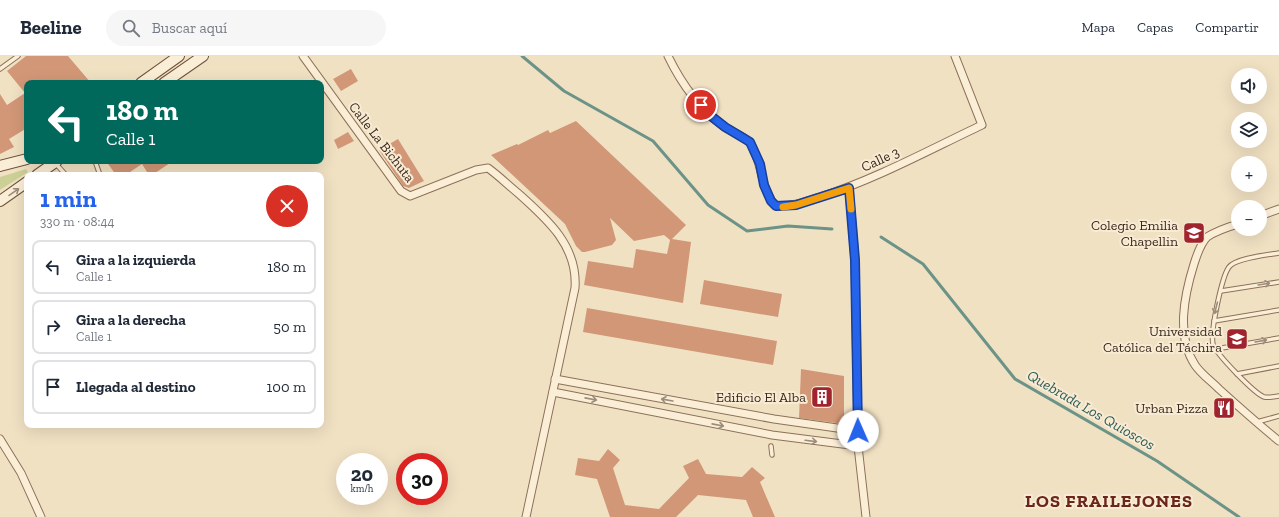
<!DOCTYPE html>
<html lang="es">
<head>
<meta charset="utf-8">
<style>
  :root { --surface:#fff; --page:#f6f6f7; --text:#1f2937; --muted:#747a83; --line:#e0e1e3; --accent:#2563eb }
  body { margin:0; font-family:"Zilla Slab",serif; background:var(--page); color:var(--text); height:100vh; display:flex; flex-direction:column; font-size:15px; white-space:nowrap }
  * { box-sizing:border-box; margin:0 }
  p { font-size:13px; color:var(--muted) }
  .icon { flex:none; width:22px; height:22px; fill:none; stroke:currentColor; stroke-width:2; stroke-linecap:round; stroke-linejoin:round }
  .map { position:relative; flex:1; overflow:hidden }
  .drawer { position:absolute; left:24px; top:116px; width:300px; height:256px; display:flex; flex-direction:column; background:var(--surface); border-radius:8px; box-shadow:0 4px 16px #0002 }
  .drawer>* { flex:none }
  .guide { position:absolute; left:24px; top:24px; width:300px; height:84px; border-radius:8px; box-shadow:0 4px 16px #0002; background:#00695c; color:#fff; overflow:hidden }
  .tools { position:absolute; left:1231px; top:12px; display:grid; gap:8px }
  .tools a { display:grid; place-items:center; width:36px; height:36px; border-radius:50%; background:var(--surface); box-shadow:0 4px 16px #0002; font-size:20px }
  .speed { position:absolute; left:336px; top:397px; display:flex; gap:8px; font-size:20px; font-weight:700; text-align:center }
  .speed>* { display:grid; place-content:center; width:52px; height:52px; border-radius:50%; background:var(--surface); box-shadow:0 4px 16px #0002; line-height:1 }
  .speed small { font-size:10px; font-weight:400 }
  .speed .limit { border:6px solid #d22; background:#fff; color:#111 }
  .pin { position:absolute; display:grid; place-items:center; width:34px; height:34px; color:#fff; margin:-17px; border:2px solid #fff; border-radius:50%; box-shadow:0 1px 4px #0007 }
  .me { position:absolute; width:44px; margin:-22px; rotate:359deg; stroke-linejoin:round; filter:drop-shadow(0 0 3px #0008) }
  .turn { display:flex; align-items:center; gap:14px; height:84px; padding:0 16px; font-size:18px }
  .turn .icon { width:52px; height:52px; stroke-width:2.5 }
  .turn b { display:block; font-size:28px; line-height:34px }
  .round { display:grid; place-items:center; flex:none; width:42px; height:42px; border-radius:21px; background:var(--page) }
  .overview { display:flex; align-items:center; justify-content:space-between; height:68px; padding:0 16px }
  h1 { font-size:24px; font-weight:800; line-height:30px; color:var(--accent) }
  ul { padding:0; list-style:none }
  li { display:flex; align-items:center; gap:12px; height:54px; margin:0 8px 6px; padding:0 8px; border:2px solid var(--line); border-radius:8px }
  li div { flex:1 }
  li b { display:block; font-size:15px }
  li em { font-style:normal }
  header { display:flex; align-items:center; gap:24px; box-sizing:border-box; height:56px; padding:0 20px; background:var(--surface); border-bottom:1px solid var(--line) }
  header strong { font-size:19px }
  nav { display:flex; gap:22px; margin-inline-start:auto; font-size:14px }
  .search { width:280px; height:36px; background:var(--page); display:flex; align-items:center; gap:10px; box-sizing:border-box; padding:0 14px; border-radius:22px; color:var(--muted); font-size:15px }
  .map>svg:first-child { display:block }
</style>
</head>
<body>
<header>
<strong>Beeline</strong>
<div class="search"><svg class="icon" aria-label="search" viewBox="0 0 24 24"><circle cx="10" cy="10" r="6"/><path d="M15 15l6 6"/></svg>Buscar aquí</div>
<nav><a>Mapa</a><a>Capas</a><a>Compartir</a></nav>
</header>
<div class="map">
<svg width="1279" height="461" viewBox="0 0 1279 461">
  <rect width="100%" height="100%" fill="#f1e1c3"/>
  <polygon fill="#cdd096" points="26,113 28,116 0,134 0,121"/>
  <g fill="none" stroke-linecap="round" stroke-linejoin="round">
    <g stroke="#6b9387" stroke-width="3">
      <polyline points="522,0 564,35 653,85 708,149 747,175 788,170 832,173"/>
      <polyline points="881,181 923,208 1015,323 1157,405 1239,461"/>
    </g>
  </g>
  <g fill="#d29777">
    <polygon points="26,0 68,0 91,27 27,27 27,72 9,83 14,91 0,98 0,38 7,49 25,37 7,15"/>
    <polygon points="351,13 358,25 341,35 333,23"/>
    <polygon points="576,65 686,169 672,183 691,186 683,247 584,229 588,205 633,212 636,193 667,198 670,184 664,179 634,185 610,162 616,184 612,189 585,196 582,196 576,190 565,168 491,99 517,88 518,89 548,74 550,77"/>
    <polygon points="348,76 354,85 338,93 334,84"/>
    <polygon points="398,83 424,125 409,132 403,130 379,94"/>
    <polygon points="106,105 173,105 152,119 149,119 142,108 130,116 133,119 116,119"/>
    <polygon points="704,224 782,238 778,261 700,248"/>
    <polygon points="587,252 777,285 773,309 583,276"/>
    <polygon points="801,313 844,320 844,368 799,362"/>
    <polygon points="608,393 620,404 613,412 625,449 659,453 689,422 683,410 698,403 706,418 742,421 752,411 765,422 760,426 775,461 753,461 746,444 698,439 676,461 610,461 597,423 575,419 578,402 599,405"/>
  </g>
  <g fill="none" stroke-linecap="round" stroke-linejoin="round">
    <g stroke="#8d7159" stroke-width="5.5">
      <g id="lane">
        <polyline points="0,13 18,0"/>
        <polyline points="95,105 100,119"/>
        <polyline points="56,108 66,119"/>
        <path d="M1279 197C1267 199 1236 202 1229 211 1222 220 1210 276 1213 288 1216 298 1254 337 1264 341 1269 342 1274 341 1279 340"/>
        <polyline points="1221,235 1279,226"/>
        <polyline points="1214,265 1279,254"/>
        <polyline points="1216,293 1279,282"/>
        <polyline points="1237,318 1279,310"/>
        <polyline points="1257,366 1279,360"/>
        <polyline points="771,390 772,399"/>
      </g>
    </g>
    <g stroke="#8d7159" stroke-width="9">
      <g id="street">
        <path d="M303 0 401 135 410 140 476 114 488 112C499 120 508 129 519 138 547 163 578 190 575 232L526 461"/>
        <path d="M668 0C681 27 699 52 723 70 731 76 742 79 749 86 752 88 753 94 755 97 763 115 762 136 776 150 792 151 806 145 820 141 876 123 929 94 982 69L955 0"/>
        <polyline points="849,131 855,204 858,390 866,461"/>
        <polyline points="1260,160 1279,153"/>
        <path d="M1238 168C1228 171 1216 175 1207 181 1200 188 1197 199 1194 208 1184 240 1176 280 1195 309 1201 318 1211 325 1219 333 1239 351 1258 368 1279 385"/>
        <polyline points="555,323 774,363 858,375"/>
        <polyline points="553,336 772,379 858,390"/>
        <polyline points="0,383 21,417 41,461"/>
      </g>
    </g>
    <g stroke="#6f523c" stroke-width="12">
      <g id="secondary">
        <polyline points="141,27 179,0"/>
        <polyline points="164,27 203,0"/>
        <polyline points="0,110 27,103"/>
        <polyline points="37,119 57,105"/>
        <polyline points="0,145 27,126"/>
      </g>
    </g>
    <use href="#lane" stroke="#fbeed7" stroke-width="3.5"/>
    <use href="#street" stroke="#fbeed7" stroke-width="7"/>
    <use href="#secondary" stroke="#fbeed7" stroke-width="10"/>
  </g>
  <defs><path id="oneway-shaft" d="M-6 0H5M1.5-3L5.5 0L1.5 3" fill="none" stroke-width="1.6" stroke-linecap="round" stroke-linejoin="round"/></defs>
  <g stroke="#9c8c7a">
    <use href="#oneway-shaft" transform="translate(14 136) rotate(-35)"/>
    <use href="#oneway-shaft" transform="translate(1264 228) rotate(-9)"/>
    <use href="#oneway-shaft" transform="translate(1216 252) rotate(104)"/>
    <use href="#oneway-shaft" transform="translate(1261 285) rotate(-10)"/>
    <use href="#oneway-shaft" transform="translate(591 343) rotate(11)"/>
    <use href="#oneway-shaft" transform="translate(667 344) rotate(-170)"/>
    <use href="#oneway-shaft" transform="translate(718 369) rotate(11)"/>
    <use href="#oneway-shaft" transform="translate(811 385) rotate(7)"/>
  </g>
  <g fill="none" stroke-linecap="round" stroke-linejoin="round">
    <g stroke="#184099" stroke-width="10">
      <polyline id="route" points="701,49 711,60 725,71 750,86 760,108 764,129 771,145 776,150 796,149 849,132 855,204 858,375"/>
    </g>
    <use href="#route" stroke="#2563eb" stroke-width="7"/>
    <polyline stroke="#f59e0b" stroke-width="7" points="783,151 796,149 849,132 851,153"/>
  </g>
  <defs>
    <g id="school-square" transform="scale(1.15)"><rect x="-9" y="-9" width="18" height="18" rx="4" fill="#a0242d" stroke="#f8ebd4"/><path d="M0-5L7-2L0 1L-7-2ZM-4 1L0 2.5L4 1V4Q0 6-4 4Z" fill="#fff"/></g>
    <g id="university-square" transform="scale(1.15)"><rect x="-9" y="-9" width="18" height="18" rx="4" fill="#a0242d" stroke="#f8ebd4"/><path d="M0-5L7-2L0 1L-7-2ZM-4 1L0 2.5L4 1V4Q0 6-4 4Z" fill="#fff"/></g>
    <g id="building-square" transform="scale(1.15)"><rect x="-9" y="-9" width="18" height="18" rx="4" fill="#a0242d" stroke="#f8ebd4"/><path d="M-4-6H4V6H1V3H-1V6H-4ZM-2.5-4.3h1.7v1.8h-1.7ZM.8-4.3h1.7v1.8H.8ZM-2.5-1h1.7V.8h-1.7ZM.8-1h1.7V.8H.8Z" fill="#fff"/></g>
    <g id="restaurant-square" transform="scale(1.15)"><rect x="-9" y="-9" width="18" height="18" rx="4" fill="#a0242d" stroke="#f8ebd4"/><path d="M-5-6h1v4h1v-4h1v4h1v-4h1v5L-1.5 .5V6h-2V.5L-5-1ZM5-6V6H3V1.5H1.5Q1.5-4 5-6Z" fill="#fff"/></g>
  </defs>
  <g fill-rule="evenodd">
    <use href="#school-square" x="1194" y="177"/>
    <use href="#university-square" x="1237" y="283"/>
    <use href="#building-square" x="822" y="341"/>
    <use href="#restaurant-square" x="1224" y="352"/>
  </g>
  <g text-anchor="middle" stroke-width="4" stroke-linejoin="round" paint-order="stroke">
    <g font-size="14" fill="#3c2a1e" stroke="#f8ebd4">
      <text transform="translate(382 86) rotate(52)" y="5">Calle La Bichuta</text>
      <text transform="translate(880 103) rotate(-25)" y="5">Calle 3</text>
    </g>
    <g font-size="14" fill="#3c2a1e" stroke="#f8ebd4" text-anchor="end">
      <text x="1178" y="174">Colegio Emilia<tspan x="1178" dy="16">Chapellin</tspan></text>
      <text x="1222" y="280">Universidad<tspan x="1222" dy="16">Católica del Táchira</tspan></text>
      <text x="806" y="346">Edificio El Alba</text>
      <text x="1208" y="357">Urban Pizza</text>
    </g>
    <g font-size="15" font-style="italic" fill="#2c5c56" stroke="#f8ebd4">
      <text transform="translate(1091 354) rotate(30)" y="5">Quebrada Los Quioscos</text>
    </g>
    <g font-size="18" font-weight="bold" letter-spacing="1" fill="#6b261a" stroke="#f8ebd4">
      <text x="1109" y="451">LOS FRAILEJONES</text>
    </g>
  </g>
</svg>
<div class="tools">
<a><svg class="icon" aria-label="sound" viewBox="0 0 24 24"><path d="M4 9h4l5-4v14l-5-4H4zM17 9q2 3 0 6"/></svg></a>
<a><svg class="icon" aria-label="layers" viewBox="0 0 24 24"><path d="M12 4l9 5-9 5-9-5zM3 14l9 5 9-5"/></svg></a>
<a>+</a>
<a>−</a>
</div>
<div class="speed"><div>20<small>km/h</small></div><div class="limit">30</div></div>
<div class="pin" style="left:701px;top:49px;background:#d93025"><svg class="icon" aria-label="arrive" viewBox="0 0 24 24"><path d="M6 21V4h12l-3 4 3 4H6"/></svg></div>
<svg class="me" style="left:858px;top:375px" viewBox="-20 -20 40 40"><circle r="19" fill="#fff"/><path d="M0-13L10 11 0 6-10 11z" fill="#2563eb"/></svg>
<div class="guide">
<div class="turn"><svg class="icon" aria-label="left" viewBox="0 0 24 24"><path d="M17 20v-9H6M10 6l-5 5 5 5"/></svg><div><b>180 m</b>Calle 1</div></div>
</div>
<section class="drawer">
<div class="overview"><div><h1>1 min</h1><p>330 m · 08:44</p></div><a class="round" style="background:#d93025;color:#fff"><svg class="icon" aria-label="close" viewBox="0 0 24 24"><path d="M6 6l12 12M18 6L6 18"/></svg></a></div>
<ul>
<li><svg class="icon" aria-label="left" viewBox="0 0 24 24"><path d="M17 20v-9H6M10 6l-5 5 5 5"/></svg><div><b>Gira a la izquierda</b><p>Calle 1</p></div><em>180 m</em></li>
<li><svg class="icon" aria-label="right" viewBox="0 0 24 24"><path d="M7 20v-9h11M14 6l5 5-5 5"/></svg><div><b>Gira a la derecha</b><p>Calle 1</p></div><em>50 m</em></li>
<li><svg class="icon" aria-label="arrive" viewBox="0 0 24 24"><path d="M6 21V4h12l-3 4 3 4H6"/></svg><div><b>Llegada al destino</b></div><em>100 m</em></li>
</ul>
</section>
</div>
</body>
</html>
